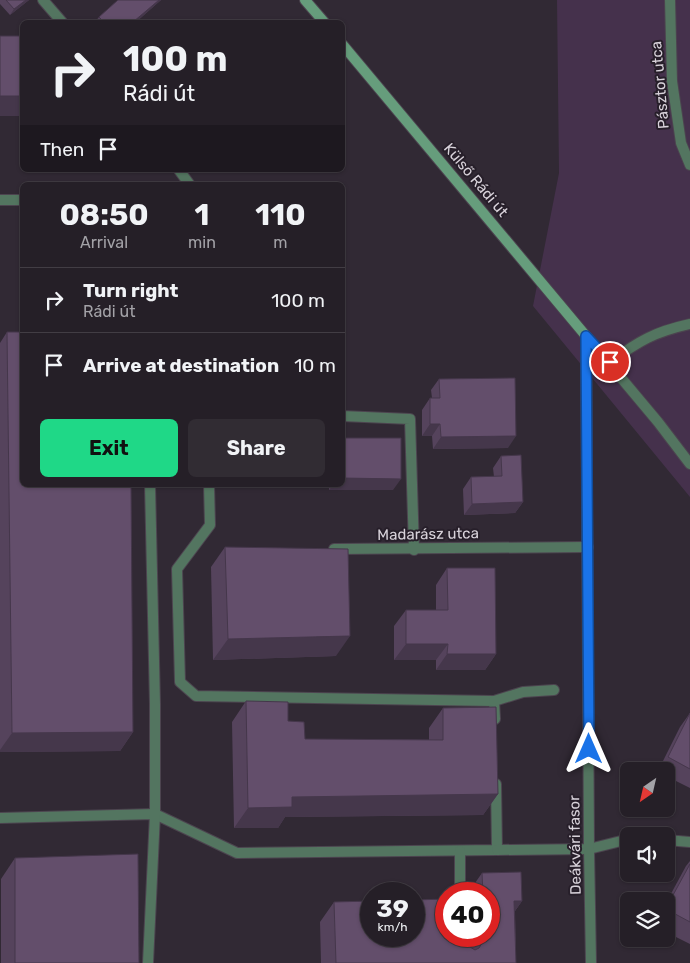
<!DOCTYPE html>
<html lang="en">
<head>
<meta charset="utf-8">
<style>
  :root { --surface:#251f27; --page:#312c33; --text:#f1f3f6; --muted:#a3a2a7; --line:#423d44; --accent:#1fd887 }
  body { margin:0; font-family:Rubik,sans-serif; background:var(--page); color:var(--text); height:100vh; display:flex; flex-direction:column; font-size:19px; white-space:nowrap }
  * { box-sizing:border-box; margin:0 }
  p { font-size:16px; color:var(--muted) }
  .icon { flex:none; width:28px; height:28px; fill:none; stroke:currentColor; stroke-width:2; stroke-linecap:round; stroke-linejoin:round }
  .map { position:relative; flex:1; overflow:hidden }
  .drawer { position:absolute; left:20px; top:182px; width:325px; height:305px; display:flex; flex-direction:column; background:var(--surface); border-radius:8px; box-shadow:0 1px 4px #0004,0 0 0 1px var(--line) }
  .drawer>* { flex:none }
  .top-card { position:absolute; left:20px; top:20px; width:325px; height:152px; border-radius:8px; box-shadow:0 1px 4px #0004,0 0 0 1px var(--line); background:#251f27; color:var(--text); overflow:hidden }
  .needle { width:32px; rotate:214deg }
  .buttons { position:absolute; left:620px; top:762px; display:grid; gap:10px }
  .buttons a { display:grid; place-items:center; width:55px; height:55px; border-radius:8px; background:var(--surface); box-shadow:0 1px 4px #0004,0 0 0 1px var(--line); font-size:25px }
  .speed { position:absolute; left:360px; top:882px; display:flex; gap:10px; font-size:25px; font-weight:700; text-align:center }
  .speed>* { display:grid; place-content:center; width:65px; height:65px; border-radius:50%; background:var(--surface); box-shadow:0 1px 4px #0004,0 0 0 1px var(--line); line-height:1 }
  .speed small { font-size:12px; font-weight:400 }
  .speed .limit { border:8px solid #d22; background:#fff; color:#111 }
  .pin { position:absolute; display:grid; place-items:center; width:42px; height:42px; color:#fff; margin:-21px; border:2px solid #fff; border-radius:50%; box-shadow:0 1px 5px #0007 }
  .me { position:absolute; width:55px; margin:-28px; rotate:0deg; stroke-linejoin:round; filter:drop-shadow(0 0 4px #0008) }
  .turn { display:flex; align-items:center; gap:18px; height:105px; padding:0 20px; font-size:22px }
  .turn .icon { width:65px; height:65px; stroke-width:2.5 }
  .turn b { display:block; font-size:35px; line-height:42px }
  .then { display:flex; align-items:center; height:48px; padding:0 20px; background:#0003; gap:10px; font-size:19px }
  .eta { display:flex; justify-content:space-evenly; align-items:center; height:85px; text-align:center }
  .eta b { font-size:30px; font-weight:700; line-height:35px }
  .cta { display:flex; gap:10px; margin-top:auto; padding:10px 20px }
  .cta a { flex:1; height:58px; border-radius:8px; background:var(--accent); color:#111; font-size:20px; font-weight:700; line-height:58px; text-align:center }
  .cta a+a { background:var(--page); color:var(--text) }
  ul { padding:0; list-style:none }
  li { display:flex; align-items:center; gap:15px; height:65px; padding:0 20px; border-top:1px solid var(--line) }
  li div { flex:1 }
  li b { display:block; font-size:19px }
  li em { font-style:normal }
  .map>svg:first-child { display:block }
</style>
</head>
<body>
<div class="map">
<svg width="690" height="963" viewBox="0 0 690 963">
  <rect width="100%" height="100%" fill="#312934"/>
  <polygon fill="#45314c" points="557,0 690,0 690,497 533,306 559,173"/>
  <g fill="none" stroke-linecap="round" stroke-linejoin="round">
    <g stroke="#4c444f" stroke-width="12">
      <g id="service">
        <polyline points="43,0 62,22"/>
        <polyline points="179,170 190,185"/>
        <polyline points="0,200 22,200"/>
        <path d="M610 362C639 341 654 332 690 324"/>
        <polyline points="342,416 410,419 414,550"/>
        <polyline points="209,485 210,525 177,569 180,682 196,696 494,701 495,719"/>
        <polyline points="494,701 523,692 554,690"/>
        <polyline points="0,818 155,814 237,853 497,850 496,784"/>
        <polyline points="666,840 690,842"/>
        <polyline points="497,850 589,849 629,839"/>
        <polyline points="460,851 460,894"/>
        <polyline points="148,963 155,814 155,704 150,485"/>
      </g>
    </g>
    <g stroke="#4c444f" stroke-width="12">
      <g id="minor">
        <polyline points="670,0 672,81 681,143 690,165"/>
        <polyline points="334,549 588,547"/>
      </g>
    </g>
    <g stroke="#4c444f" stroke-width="12">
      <g id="tertiary">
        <polyline points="586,336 589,849 591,963"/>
        <polyline points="586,336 658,422 690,464"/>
      </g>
    </g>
    <g stroke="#4c444f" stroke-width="12">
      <g id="secondary">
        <polyline points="305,0 324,22"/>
        <polyline points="342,44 586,336"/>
      </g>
    </g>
    <use href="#service" stroke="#537560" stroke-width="10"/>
    <use href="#minor" stroke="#537560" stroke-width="10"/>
    <use href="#tertiary" stroke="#537560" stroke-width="10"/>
    <use href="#secondary" stroke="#669d7c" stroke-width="10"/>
  </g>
  <g fill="#55435c">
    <polygon points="0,0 29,0 10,15 0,4"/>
    <polygon points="118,0 161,0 136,22 95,22 99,17"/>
    <polygon points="7,332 133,732 120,751 0,752 0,343"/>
    <polygon points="439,379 508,448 433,449 432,436 422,436 422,410 430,398 432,398 431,390"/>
    <polygon points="501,456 523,502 515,513 464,515 463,489 471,477 494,477 493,468"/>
    <polygon points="329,485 342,485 393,490 329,490"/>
    <polygon points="225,547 336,656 213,660 211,567"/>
    <polygon points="447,568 496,654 485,670 436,670 436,660 394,660 394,626 406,610 436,610 436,585"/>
    <polygon points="246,701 288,721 305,739 429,740 429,728 443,708 498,794 483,815 285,817 278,828 234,828 232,722"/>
    <polygon points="690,713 690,788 666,776 666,771 658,771 680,727"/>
    <polygon points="15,858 139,963 1,963 1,879"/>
    <polygon points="690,861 690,944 666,932 666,903 686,866"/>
    <polygon points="482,873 522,901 515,911 516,963 321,963 320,922 334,902 446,936 489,936 489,894 468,894 468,893"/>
  </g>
  <g fill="#45374b">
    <polygon points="26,0 29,0 10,15 14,9"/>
    <polygon points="159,0 161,0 136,22 133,22"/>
    <polygon points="0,96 22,96 22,113 20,116 0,116"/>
    <polygon points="430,424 440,424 432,436 422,436"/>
    <polygon points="516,436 508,448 433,449 441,437"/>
    <polygon points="342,478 401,479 393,490 329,490 333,485 342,485"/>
    <polygon points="523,502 515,513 464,515 472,504"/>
    <polygon points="350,636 336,656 213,660 228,639"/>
    <polygon points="406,644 448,644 436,660 394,660"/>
    <polygon points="447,654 496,654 485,670 436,670"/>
    <polygon points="133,732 120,751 0,752 0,750 12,733"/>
    <polygon points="498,794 483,815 285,817 278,828 234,828 248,808 292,797"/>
    <polygon points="514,901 522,901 508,921"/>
  </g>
  <g fill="#634e6b" stroke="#45374b">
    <polygon points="6,0 26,0 14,9"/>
    <polygon points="118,0 159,0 133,22 104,22 99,17"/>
    <rect x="0" y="36" width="22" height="60"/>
    <polygon points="7,332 22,332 22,485 131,485 133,732 12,733"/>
    <polygon points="515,378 516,436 441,437 440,424 430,424 430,398 440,398 439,379"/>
    <polygon points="342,438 401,438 401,479 342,478"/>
    <polygon points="521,455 523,502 472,504 471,477 502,476 501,456"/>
    <polygon points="225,547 348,549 350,636 228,639"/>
    <polygon points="447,568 495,568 496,654 447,654 448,644 406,644 406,610 448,610"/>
    <polygon points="246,701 288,702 288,721 304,722 305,739 443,740 443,708 496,707 498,794 292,797 292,807 248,808"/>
    <polygon points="690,713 690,769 668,757"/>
    <polygon points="138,854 139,963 15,963 15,858"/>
    <polygon points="690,864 690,922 666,909 666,908"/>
    <polygon points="521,872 522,901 514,901 516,963 336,963 334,902 371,901 371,936 414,936 414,900 446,899 446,936 468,936 468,944 470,947 475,950 479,948 482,943 482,936 489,936 489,894 483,894 482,873"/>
  </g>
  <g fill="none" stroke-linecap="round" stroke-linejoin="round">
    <g stroke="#114b97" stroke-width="12">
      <polyline id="route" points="589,749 586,336 610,362"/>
    </g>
    <use href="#route" stroke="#1a73e8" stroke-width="9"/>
  </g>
  <g text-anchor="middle" stroke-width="4" stroke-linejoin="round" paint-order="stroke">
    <g font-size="15" fill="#d8d2da" stroke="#271f2a">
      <text transform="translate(660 85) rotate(-95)" y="5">Pásztor utca</text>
      <text transform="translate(476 180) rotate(50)" y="5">Külső Rádi út</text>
      <text transform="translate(428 534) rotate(-1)" y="5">Madarász utca</text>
      <text transform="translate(575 845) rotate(-91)" y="5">Deákvári fasor</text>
    </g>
  </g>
</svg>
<div class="buttons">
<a><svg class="needle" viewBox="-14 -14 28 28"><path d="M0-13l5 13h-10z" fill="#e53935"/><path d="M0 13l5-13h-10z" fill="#a3a2a7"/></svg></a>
<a><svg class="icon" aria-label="sound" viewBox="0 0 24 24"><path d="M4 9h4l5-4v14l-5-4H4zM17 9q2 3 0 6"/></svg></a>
<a><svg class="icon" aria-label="layers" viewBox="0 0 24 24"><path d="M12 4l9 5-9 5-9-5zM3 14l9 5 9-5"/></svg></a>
</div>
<div class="speed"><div>39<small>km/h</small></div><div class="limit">40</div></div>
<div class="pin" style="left:610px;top:362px;background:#d93025"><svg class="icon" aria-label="arrive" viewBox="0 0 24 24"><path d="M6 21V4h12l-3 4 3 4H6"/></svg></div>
<svg class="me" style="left:589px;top:749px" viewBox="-20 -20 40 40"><path d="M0-17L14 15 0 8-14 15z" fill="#1a73e8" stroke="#fff" stroke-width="4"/></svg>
<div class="top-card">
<div class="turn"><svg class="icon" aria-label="right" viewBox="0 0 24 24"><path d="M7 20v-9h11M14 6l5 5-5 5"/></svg><div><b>100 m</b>Rádi út</div></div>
<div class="then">Then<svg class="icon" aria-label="arrive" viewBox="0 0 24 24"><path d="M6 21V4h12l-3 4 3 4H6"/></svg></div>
</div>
<section class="drawer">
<div class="eta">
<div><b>08:50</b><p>Arrival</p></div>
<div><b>1</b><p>min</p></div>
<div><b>110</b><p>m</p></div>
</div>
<ul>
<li><svg class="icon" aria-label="right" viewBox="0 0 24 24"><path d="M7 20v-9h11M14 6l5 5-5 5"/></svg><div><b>Turn right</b><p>Rádi út</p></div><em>100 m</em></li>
<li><svg class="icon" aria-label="arrive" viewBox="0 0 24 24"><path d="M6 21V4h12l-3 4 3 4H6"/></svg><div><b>Arrive at destination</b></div><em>10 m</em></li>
</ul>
<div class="cta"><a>Exit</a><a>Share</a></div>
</section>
</div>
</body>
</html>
